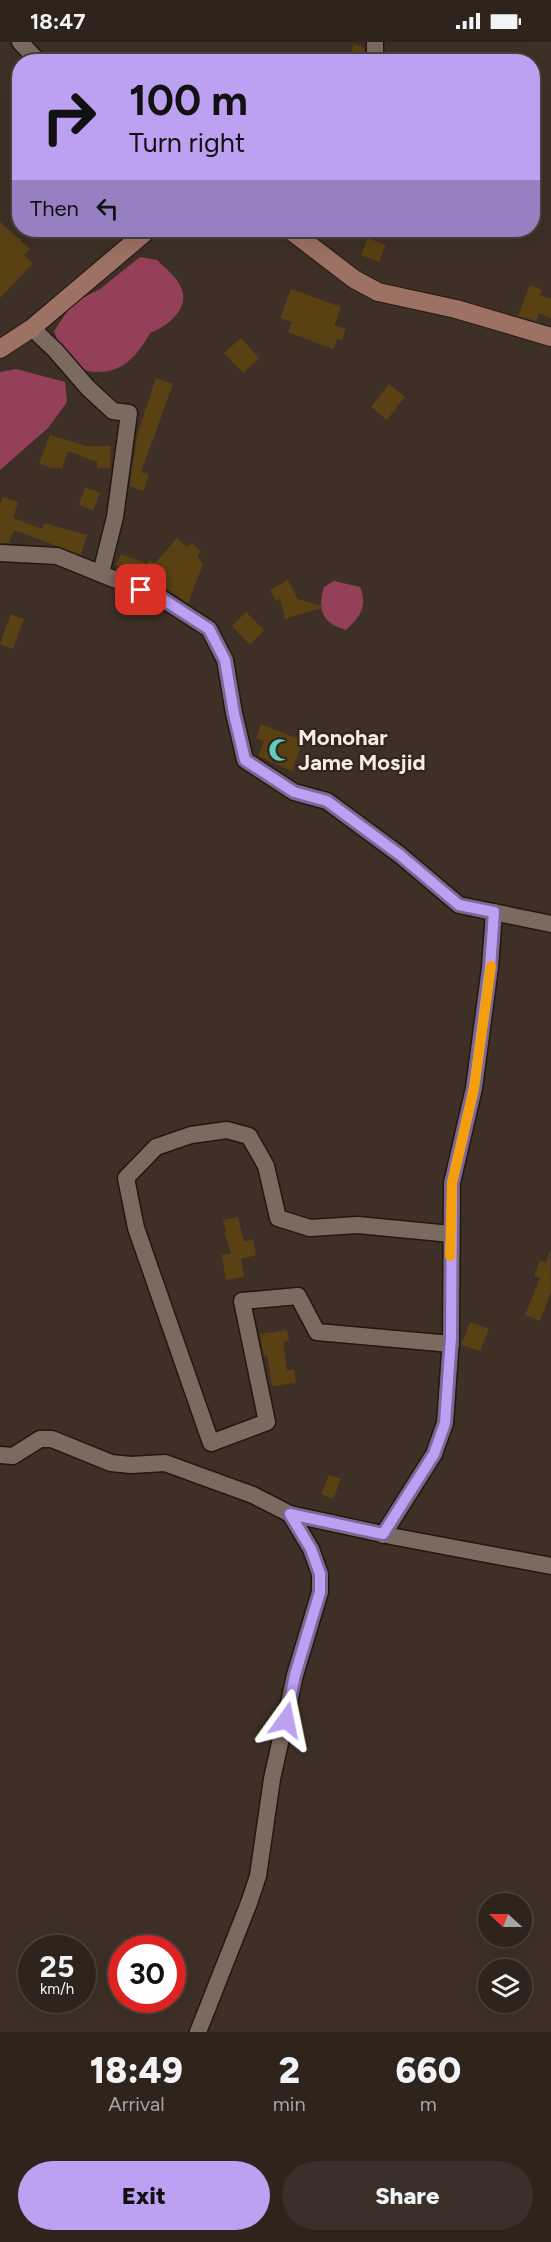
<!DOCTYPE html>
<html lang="en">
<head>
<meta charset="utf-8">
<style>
  :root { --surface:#2e241c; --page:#3a3029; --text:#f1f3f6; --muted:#a7a4a3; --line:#49413b; --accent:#bca0f2 }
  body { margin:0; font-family:Figtree,sans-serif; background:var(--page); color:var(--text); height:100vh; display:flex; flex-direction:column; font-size:22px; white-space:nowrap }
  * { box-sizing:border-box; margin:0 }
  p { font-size:20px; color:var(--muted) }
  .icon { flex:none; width:33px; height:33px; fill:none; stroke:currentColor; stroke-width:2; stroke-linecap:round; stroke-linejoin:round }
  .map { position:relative; height:1990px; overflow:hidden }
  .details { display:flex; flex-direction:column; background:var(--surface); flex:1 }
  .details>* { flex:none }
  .banner { position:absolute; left:12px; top:12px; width:528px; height:183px; border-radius:24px; box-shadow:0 6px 24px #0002,0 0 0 2px var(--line); background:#bca0f2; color:#111; overflow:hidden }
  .needle { width:39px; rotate:291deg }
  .controls { position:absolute; left:478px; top:1851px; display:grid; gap:12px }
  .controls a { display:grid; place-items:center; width:54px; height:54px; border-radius:50%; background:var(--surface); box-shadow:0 6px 24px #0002,0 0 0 2px var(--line); font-size:30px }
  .speed { position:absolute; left:18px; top:1893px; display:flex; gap:12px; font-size:30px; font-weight:700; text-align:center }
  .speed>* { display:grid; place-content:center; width:78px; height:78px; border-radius:50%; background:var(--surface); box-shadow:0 6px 24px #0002,0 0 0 2px var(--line); line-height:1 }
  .speed small { font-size:15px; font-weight:400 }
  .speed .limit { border:9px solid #d22; background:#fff; color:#111 }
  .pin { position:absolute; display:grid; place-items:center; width:51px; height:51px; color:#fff; margin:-26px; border-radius:12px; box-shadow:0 3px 9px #0006 }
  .me { position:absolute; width:66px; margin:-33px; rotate:12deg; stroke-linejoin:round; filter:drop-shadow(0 0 4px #0008) }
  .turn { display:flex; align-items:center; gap:21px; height:126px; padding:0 18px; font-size:27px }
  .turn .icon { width:78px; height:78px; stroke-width:2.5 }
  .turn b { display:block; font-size:42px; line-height:51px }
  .then { display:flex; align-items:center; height:57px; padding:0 18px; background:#0003; gap:12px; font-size:22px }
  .eta { display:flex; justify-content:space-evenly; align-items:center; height:102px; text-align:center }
  .eta b { font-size:36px; font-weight:800; line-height:42px }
  .button { display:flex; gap:12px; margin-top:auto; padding:12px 18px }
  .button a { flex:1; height:69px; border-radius:36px; background:var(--accent); color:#111; font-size:24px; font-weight:800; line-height:69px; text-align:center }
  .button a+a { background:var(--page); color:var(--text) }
  .status { display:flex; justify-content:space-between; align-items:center; height:42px; padding:0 30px; background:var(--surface); direction:ltr }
  .status svg { height:16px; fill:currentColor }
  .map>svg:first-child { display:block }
</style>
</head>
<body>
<div class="status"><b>18:47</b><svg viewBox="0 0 49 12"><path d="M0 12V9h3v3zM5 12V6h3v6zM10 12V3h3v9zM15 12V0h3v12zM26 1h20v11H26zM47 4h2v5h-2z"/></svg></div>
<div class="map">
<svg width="551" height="1990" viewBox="0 0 551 1990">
  <rect width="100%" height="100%" fill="#3e3026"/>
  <g fill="#954059">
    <path d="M140 215 157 218C165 226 179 237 182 248 189 268 166 285 150 291 133 322 113 338 76 326L58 300 54 289 73 261 100 247Z"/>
    <polygon points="16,327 65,340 67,360 48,386 0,428 0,330"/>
    <path d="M334 539 360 545C368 564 360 575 346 588 322 581 317 568 324 545Z"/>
  </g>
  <g fill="#5a4113">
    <polygon points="354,2 364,6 364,20 348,20"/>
    <polygon points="0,180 30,207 24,213 33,221 0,256"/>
    <polygon points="368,196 386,203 379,220 361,213"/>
    <polygon points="530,243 542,248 540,253 551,257 551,276 539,271 536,279 518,274"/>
    <polygon points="291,247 341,265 334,283 346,287 342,298 337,297 333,307 288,290 292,280 280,276"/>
    <polygon points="241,296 259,316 243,331 224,311"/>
    <polygon points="156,336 173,342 141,430 149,433 143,449 130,444 137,393"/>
    <polygon points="389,342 405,355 387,378 371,365"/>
    <polygon points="50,393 86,404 111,404 110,426 97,426 97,420 68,409 62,426 51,426 39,421"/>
    <polygon points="85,445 100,451 93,468 79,463"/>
    <polygon points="3,455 18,460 13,476 42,487 44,481 87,493 81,513 14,488 9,501 0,501 0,462"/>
    <polygon points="177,496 187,505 192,501 201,510 197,514 203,522 188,561 167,547 142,537 144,534 116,523 121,512 147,522 149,518 155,521"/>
    <polygon points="288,538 298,557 324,565 285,577 280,557 276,559 270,548"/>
    <polygon points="246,570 264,588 250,603 232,584"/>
    <polygon points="11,572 24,577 13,607 0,602"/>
    <polygon points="261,682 303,699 292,729 258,714 264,699 256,696"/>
    <polygon points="238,1175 244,1200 253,1197 256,1213 241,1217 244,1235 226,1238 222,1213 231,1211 224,1190 226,1190 223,1178"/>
    <polygon points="550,1209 551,1250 540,1279 525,1273 540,1236 534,1234 540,1219 546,1221"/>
    <polygon points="470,1280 489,1287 480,1309 461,1303"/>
    <polygon points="287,1288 289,1299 283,1300 287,1328 294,1328 296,1341 272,1344 267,1313 264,1314 260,1292"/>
    <polygon points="329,1433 341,1437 333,1457 321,1452"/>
  </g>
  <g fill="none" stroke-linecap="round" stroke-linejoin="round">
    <g stroke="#24170f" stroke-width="19">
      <g id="street">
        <polyline points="20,0 39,20"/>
        <polyline points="375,20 375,0"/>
        <polyline points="32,286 55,308 88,346 113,369 129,371 115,475 101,531"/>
        <polyline points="0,511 57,514 161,556 209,587 225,618 234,671 245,718 294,750 327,759 400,813 459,863 551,882"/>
        <polyline points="451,1302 317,1290 298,1254 242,1259 267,1380 211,1401 136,1186 126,1136 156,1105 191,1093 227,1088 249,1094 266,1124 278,1176 310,1186 358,1183 451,1192"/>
        <polyline points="0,1413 13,1414 40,1397 52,1397 111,1421 131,1423 165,1421 253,1453 290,1472 311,1507 320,1532 320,1550 295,1633 272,1737 258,1834 249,1861 198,1990"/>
        <polyline points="290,1472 396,1495 551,1524"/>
        <polyline points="383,1493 434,1412 445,1381 451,1297 452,1141 474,1046 490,925 494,870"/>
      </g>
    </g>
    <g stroke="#24170f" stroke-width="20">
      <g id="secondary">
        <polyline points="290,188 354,237 378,250 456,267 551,295"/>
        <polyline points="0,307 32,286 148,188"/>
      </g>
    </g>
    <use href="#street" stroke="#7b6a60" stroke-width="16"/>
    <use href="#secondary" stroke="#9e7165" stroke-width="18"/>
  </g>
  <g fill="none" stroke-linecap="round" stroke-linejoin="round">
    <g stroke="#7a689d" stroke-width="15">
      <polyline id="route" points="141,548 161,556 209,587 225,618 234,672 245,718 294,750 327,759 400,813 459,863 494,870 490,926 474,1046 452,1141 451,1296 445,1381 434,1412 383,1492 290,1472 311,1507 320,1532 320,1550 295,1633 286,1678"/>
    </g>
    <use href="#route" stroke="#bca0f2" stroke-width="10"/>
    <polyline stroke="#f59e0b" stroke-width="10" points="450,1214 452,1141 474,1046 491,924"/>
  </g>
  <defs>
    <g id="mosque-bare" transform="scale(1.8)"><path d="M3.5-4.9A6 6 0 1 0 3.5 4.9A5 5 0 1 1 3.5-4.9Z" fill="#5cceba" stroke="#33261d" stroke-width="2.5" paint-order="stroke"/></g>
  </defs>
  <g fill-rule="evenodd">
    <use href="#mosque-bare" x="280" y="708"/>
  </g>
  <g text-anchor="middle" stroke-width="4.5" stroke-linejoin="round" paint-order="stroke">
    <g font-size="22" font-weight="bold" fill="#f7ede7" stroke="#33261d" text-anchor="start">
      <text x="298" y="703">Monohar<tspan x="298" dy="25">Jame Mosjid</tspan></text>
    </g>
  </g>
</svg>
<div class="controls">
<a><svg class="needle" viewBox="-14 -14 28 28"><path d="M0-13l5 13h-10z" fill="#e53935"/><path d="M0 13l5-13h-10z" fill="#a7a4a3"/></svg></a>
<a><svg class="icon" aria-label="layers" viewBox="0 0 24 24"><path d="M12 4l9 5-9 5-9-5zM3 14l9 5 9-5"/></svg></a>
</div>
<div class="speed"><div>25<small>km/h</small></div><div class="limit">30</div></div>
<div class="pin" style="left:141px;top:548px;background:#d93025"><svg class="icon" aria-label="arrive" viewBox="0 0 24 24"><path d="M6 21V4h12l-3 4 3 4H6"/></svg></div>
<svg class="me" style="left:286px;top:1678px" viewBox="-20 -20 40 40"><path d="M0-17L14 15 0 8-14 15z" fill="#bca0f2" stroke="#fff" stroke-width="4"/></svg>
<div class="banner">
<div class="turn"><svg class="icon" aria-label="right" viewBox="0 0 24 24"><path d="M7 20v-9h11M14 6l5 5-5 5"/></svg><div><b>100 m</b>Turn right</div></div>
<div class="then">Then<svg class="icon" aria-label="left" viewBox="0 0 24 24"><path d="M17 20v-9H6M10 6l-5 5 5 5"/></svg></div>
</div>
</div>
<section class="details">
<div class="eta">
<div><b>18:49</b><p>Arrival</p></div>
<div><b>2</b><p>min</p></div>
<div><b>660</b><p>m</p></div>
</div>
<div class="button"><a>Exit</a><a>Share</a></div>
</section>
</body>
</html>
